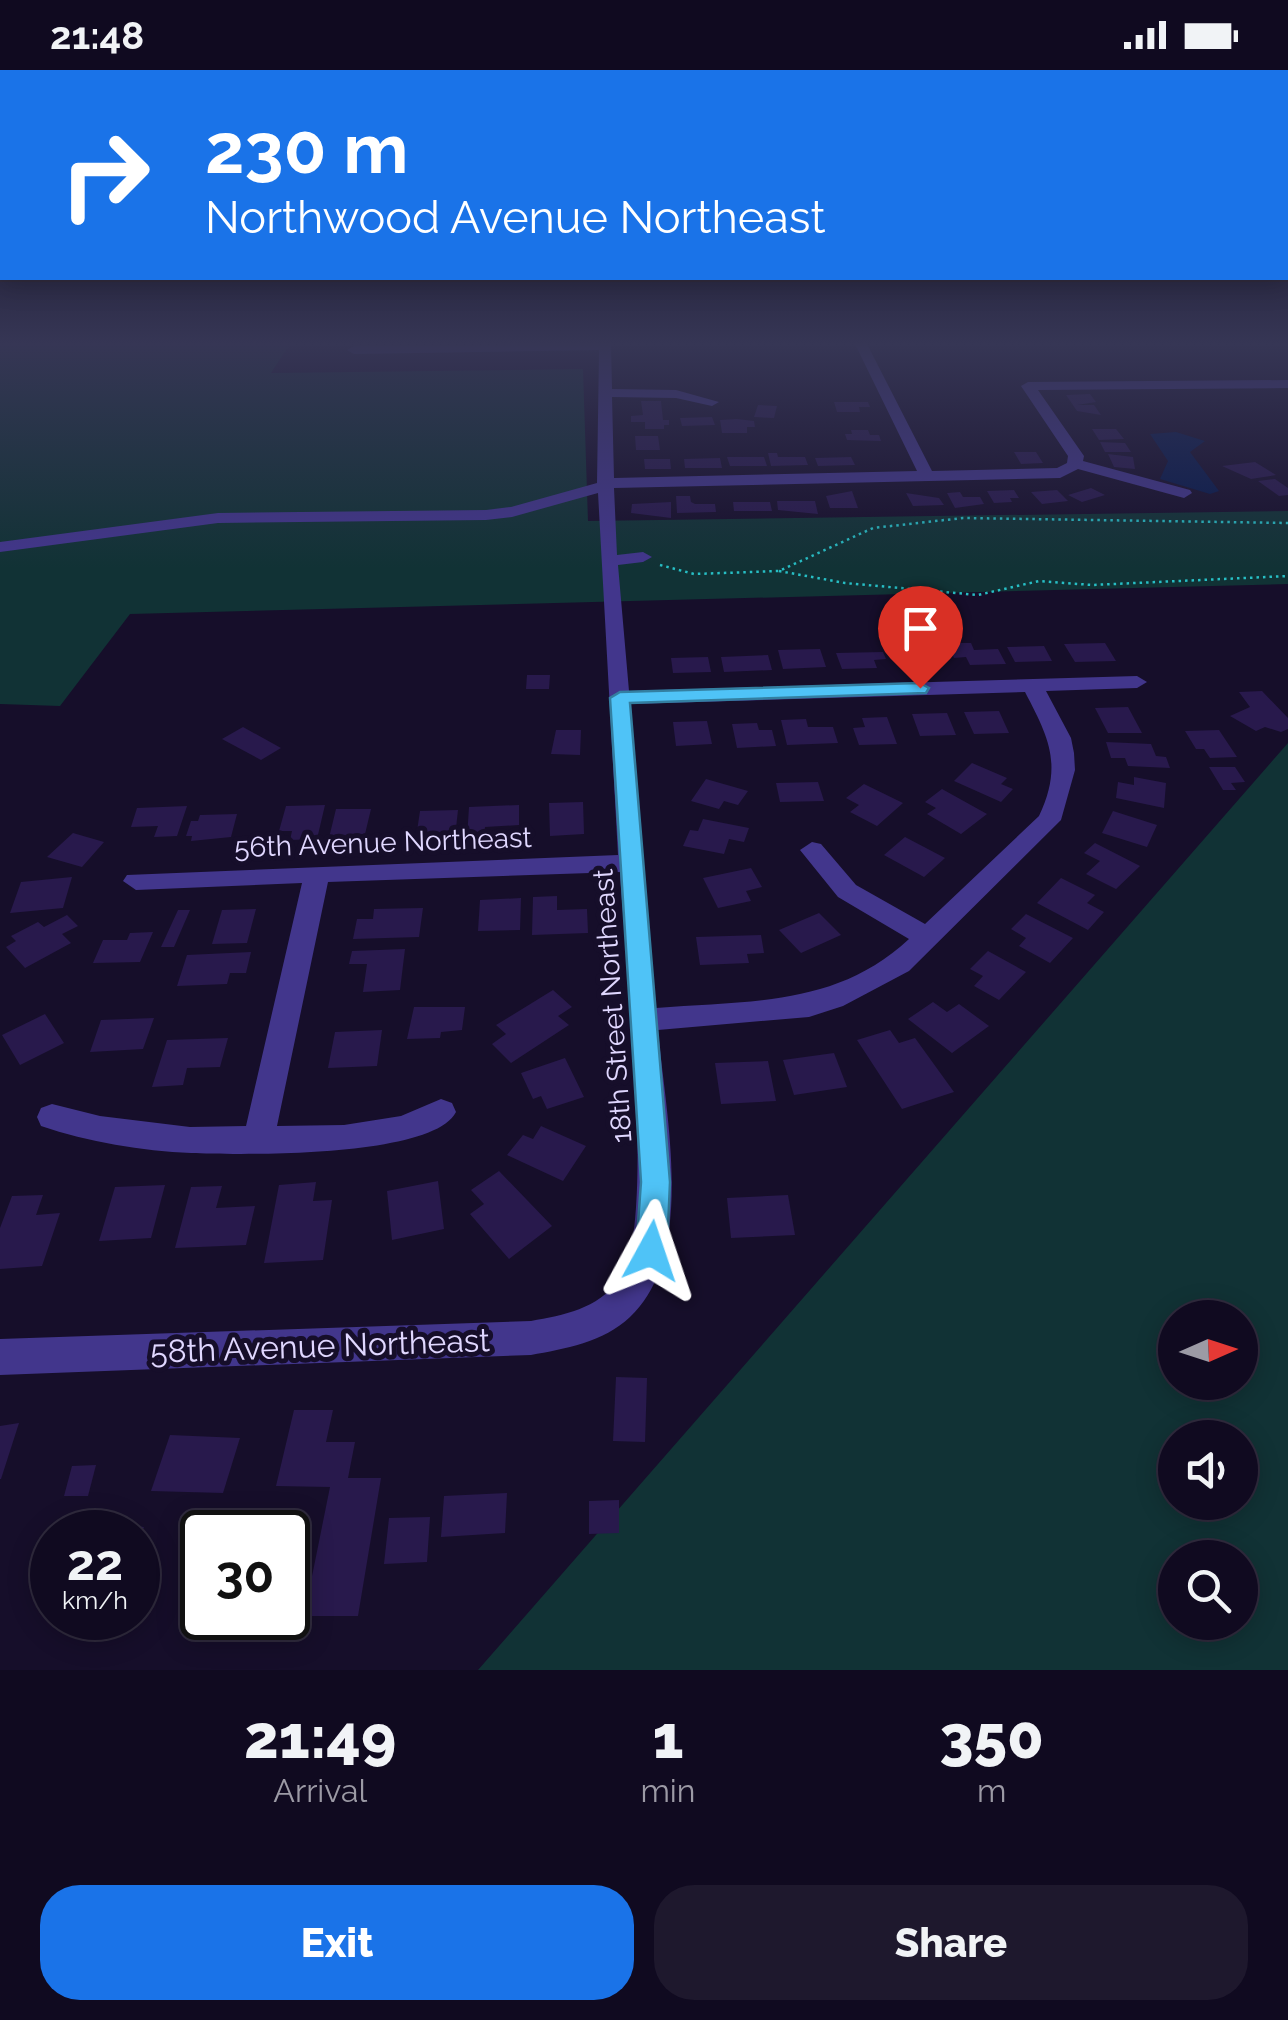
<!DOCTYPE html>
<html lang="en">
<head>
<meta charset="utf-8">
<style>
  :root { --surface:#100a20; --page:#1e182d; --text:#f1f3f6; --muted:#9c9aa5; --line:#302b3e; --accent:#1a73e8 }
  body { margin:0; font-family:Raleway,sans-serif; background:var(--page); color:var(--text); height:100vh; display:flex; flex-direction:column; font-size:38px; white-space:nowrap }
  * { box-sizing:border-box; margin:0 }
  p { font-size:32px; color:var(--muted) }
  .icon { flex:none; width:55px; height:55px; fill:none; stroke:currentColor; stroke-width:2; stroke-linecap:round; stroke-linejoin:round }
  .map { position:relative; height:1600px; overflow:hidden }
  .side { display:flex; flex-direction:column; background:var(--surface); flex:1 }
  .side>* { flex:none }
  .banner { position:absolute; left:0px; top:0px; width:1290px; height:210px; box-shadow:0 5px 25px #0003,0 0 0 2px var(--line); background:#1a73e8; color:#fff; overflow:hidden }
  .needle { width:65px; rotate:87deg }
  .tools { position:absolute; left:1158px; top:1230px; display:grid; gap:20px }
  .tools a { display:grid; place-items:center; width:100px; height:100px; border-radius:50%; background:var(--surface); box-shadow:0 5px 25px #0003,0 0 0 2px var(--line); font-size:50px }
  .speed { position:absolute; left:30px; top:1440px; display:flex; gap:20px; font-size:50px; font-weight:700; text-align:center }
  .speed>* { display:grid; place-content:center; width:130px; height:130px; border-radius:50%; background:var(--surface); box-shadow:0 5px 25px #0003,0 0 0 2px var(--line); line-height:1 }
  .speed small { font-size:25px; font-weight:400 }
  .speed .limit { border:5px solid #111; border-radius:15px; background:#fff; color:#111 }
  .pin { position:absolute; display:grid; place-items:center; width:85px; height:85px; color:#fff; margin:-102px -42px; border-radius:50% 50% 50% 0; rotate:-45deg; box-shadow:0 0 10px #0007 }
  .pin .icon { rotate:45deg }
  .me { position:absolute; width:110px; margin:-55px; rotate:5deg; stroke-linejoin:round; filter:drop-shadow(0 0 8px #0008) }
  .turn { display:flex; align-items:center; gap:35px; height:210px; padding:0 40px; font-size:45px }
  .turn .icon { width:130px; height:130px; stroke-width:2.5 }
  .turn b { display:block; font-size:70px; line-height:85px }
  .eta { display:flex; justify-content:space-evenly; align-items:center; height:170px; text-align:center }
  .eta b { font-size:60px; font-weight:800; line-height:70px }
  .action { display:flex; gap:20px; margin-top:auto; padding:20px 40px }
  .action a { flex:1; height:115px; border-radius:40px; background:var(--accent); color:#fff; font-size:40px; font-weight:800; line-height:115px; text-align:center }
  .action a+a { background:var(--page); color:var(--text) }
  .status { display:flex; justify-content:space-between; align-items:center; height:70px; padding:0 50px; background:var(--surface); direction:ltr }
  .status svg { height:28px; fill:currentColor }
  .map>svg:first-child { display:block }
</style>
</head>
<body>
<div class="status"><b>21:48</b><svg viewBox="0 0 49 12"><path d="M0 12V9h3v3zM5 12V6h3v6zM10 12V3h3v9zM15 12V0h3v12zM26 1h20v11H26zM47 4h2v5h-2z"/></svg></div>
<div class="map">
<svg width="1288" height="1600" viewBox="0 0 1288 1600">
  <rect width="100%" height="100%" fill="#160e2a"/>
  <g fill="#113235" fill-rule="evenodd">
    <polygon points="0,274 290,274 271,303 583,299 588,451 1288,441 1288,514 130,544 60,636 0,634"/>
    <path d="M1288 673V1600H478ZM1175 1248H1240V1312H1175ZM1175 1368H1240V1432H1175ZM1175 1488H1240V1552H1175Z"/>
  </g>
  <polygon fill="#07194b" points="1176,362 1205,371 1190,382 1219,421 1210,424 1160,409 1168,391 1150,364"/>
  <g fill="#28194c">
    <polygon points="1090,324 1096,332 1077,335 1094,335 1101,345 1077,341 1066,325"/>
    <polygon points="641,331 661,331 663,350 669,350 669,355 664,355 664,359 645,359 645,352 631,352 631,346 643,345"/>
    <polygon points="834,332 868,332 870,337 859,337 860,342 837,342"/>
    <polygon points="758,335 777,336 774,348 754,347"/>
    <polygon points="712,347 715,355 682,356 680,348"/>
    <polygon points="737,349 754,351 755,357 747,357 747,363 722,363 720,350"/>
    <polygon points="1092,359 1116,359 1124,369 1099,370"/>
    <polygon points="851,360 868,360 870,365 879,365 881,371 847,370 845,364 852,364"/>
    <polygon points="635,366 658,366 660,380 636,380"/>
    <polygon points="1100,372 1125,373 1131,382 1105,382"/>
    <polygon points="1014,382 1036,382 1043,393 1021,394"/>
    <polygon points="768,383 777,383 778,387 805,387 808,395 771,396"/>
    <polygon points="1108,384 1133,387 1135,399 1114,397"/>
    <polygon points="727,387 764,387 767,396 730,396"/>
    <polygon points="851,387 855,395 818,396 815,388"/>
    <polygon points="720,388 722,398 685,398 684,389"/>
    <polygon points="644,389 670,389 671,399 645,399"/>
    <polygon points="1255,392 1276,405 1251,409 1222,396"/>
    <polygon points="1275,409 1288,418 1288,425 1279,426 1258,411"/>
    <polygon points="1091,418 1105,425 1082,432 1068,425"/>
    <polygon points="1014,420 1019,428 1010,428 1012,432 994,433 987,421"/>
    <polygon points="1057,420 1068,431 1042,434 1031,422"/>
    <polygon points="852,421 858,438 830,438 826,426"/>
    <polygon points="960,422 963,427 980,427 984,434 955,438 947,423"/>
    <polygon points="906,423 939,428 944,435 913,436"/>
    <polygon points="676,426 690,426 691,432 695,434 715,434 716,442 677,443"/>
    <polygon points="777,431 815,431 818,444 778,440"/>
    <polygon points="671,432 671,448 631,443 632,434"/>
    <polygon points="733,432 770,432 772,441 734,441"/>
    <polygon points="947,573 971,573 974,580 998,579 1006,594 970,595 966,587 954,588"/>
    <polygon points="1105,573 1116,591 1075,592 1064,574"/>
    <polygon points="1044,576 1052,591 1015,592 1007,577"/>
    <polygon points="930,578 937,595 900,596 894,579"/>
    <polygon points="820,579 826,597 783,599 778,580"/>
    <polygon points="883,582 886,589 874,590 877,598 842,599 836,583"/>
    <polygon points="768,585 772,600 724,602 721,587"/>
    <polygon points="708,587 711,602 673,603 671,588"/>
    <polygon points="527,605 550,605 549,619 526,619"/>
    <polygon points="1262,621 1288,648 1288,659 1281,662 1265,657 1256,661 1230,646 1250,637 1239,622"/>
    <polygon points="1128,637 1142,663 1108,663 1095,638"/>
    <polygon points="999,641 1009,663 974,664 964,642"/>
    <polygon points="947,643 956,665 920,666 912,644"/>
    <polygon points="887,647 897,674 859,675 853,658 865,657 862,648"/>
    <polygon points="806,649 808,657 833,657 838,673 787,675 781,650"/>
    <polygon points="707,651 712,674 676,676 673,652"/>
    <polygon points="757,653 759,660 772,660 776,676 737,678 732,654"/>
    <polygon points="243,657 281,678 261,690 222,669"/>
    <polygon points="556,660 581,660 580,685 551,684"/>
    <polygon points="1219,660 1237,687 1210,688 1204,679 1196,679 1185,661"/>
    <polygon points="1106,672 1151,674 1156,686 1166,687 1170,698 1128,696 1125,688 1111,688"/>
    <polygon points="972,693 1007,708 1001,714 1013,719 1001,732 954,711"/>
    <polygon points="1209,697 1235,697 1245,712 1231,713 1236,720 1223,720"/>
    <polygon points="1134,707 1166,713 1164,738 1116,728 1118,712 1134,715"/>
    <polygon points="706,709 748,721 738,735 724,731 719,739 691,731"/>
    <polygon points="818,712 824,731 780,732 776,713"/>
    <polygon points="864,714 903,733 877,756 850,742 859,735 846,728"/>
    <polygon points="942,719 987,744 961,764 927,744 936,738 925,732"/>
    <polygon points="583,732 584,764 550,766 549,733"/>
    <polygon points="325,735 317,769 290,770 292,761 279,761 286,736"/>
    <polygon points="519,735 519,755 485,757 484,767 467,768 469,737"/>
    <polygon points="187,736 177,766 154,767 158,756 131,757 137,738"/>
    <polygon points="336,739 371,739 365,764 354,764 352,771 328,772"/>
    <polygon points="458,740 455,767 416,768 420,741"/>
    <polygon points="1113,741 1157,755 1147,777 1102,763"/>
    <polygon points="237,744 231,767 191,771 192,766 186,766 191,751 198,751 200,745"/>
    <polygon points="703,749 749,758 744,772 729,769 724,784 683,776 690,760 698,761"/>
    <polygon points="73,763 104,772 82,797 47,787"/>
    <polygon points="905,767 945,788 924,807 884,785"/>
    <polygon points="1095,773 1140,796 1116,819 1086,804 1100,791 1084,783"/>
    <polygon points="751,798 762,817 746,821 751,831 718,838 703,808"/>
    <polygon points="72,807 63,838 10,843 21,812"/>
    <polygon points="1061,808 1095,825 1087,833 1104,842 1088,860 1037,833"/>
    <polygon points="557,826 557,840 587,839 588,863 532,865 533,827"/>
    <polygon points="521,828 520,860 478,861 480,830"/>
    <polygon points="423,838 419,867 353,869 357,849 373,849 374,839"/>
    <polygon points="256,839 247,873 212,874 222,840"/>
    <polygon points="178,840 190,840 174,877 161,877"/>
    <polygon points="819,843 841,865 801,883 779,860"/>
    <polygon points="1026,844 1073,868 1050,893 1019,876 1026,868 1011,859"/>
    <polygon points="67,845 78,856 62,864 71,873 25,898 6,877 16,871 11,866 38,852 44,857"/>
    <polygon points="153,862 140,892 93,893 103,870 127,870 130,863"/>
    <polygon points="761,865 764,883 747,884 749,893 700,895 696,867"/>
    <polygon points="405,879 400,920 363,922 367,894 349,894 352,881"/>
    <polygon points="988,881 1026,902 999,930 974,916 983,906 970,899"/>
    <polygon points="251,882 246,903 230,903 227,914 177,916 187,885"/>
    <polygon points="553,920 572,937 558,946 569,955 511,993 492,974 506,964 496,955"/>
    <polygon points="933,932 947,942 959,934 989,956 952,983 908,949"/>
    <polygon points="414,937 465,937 462,960 441,962 440,968 407,969"/>
    <polygon points="45,944 64,973 20,995 2,965"/>
    <polygon points="154,948 143,979 90,982 101,950"/>
    <polygon points="382,960 377,996 328,998 335,962"/>
    <polygon points="890,960 899,973 915,968 954,1022 902,1039 857,970"/>
    <polygon points="228,968 220,997 187,998 183,1015 152,1017 167,970"/>
    <polygon points="834,983 847,1017 794,1025 783,990"/>
    <polygon points="565,988 584,1027 547,1039 541,1026 533,1029 521,1003"/>
    <polygon points="768,991 776,1031 721,1034 715,993"/>
    <polygon points="541,1056 586,1076 563,1111 507,1085 523,1065 533,1069"/>
    <polygon points="499,1101 552,1156 509,1189 470,1144 484,1134 471,1120"/>
    <polygon points="438,1111 444,1159 392,1170 387,1121"/>
    <polygon points="316,1112 313,1131 332,1130 323,1190 264,1193 279,1115"/>
    <polygon points="165,1115 151,1168 99,1171 115,1117"/>
    <polygon points="222,1116 216,1138 255,1136 246,1175 175,1178 191,1117"/>
    <polygon points="43,1125 36,1145 60,1143 42,1196 0,1199 0,1158 12,1126"/>
    <polygon points="788,1125 795,1165 731,1168 727,1128"/>
    <polygon points="616,1307 647,1308 645,1372 613,1371"/>
    <polygon points="294,1340 333,1340 326,1372 355,1372 348,1408 381,1408 358,1546 304,1546 330,1417 276,1416"/>
    <polygon points="19,1353 1,1409 0,1409 0,1356"/>
    <polygon points="170,1365 240,1368 223,1423 151,1421"/>
    <polygon points="96,1395 88,1426 64,1426 72,1396"/>
    <polygon points="507,1423 505,1463 441,1467 444,1426"/>
    <polygon points="619,1430 619,1463 589,1464 589,1431"/>
    <polygon points="430,1447 427,1492 384,1494 389,1448"/>
    <polygon points="96,1451 144,1457 138,1473 138,1462 91,1462"/>
  </g>
  <g fill="none" stroke-linecap="round" stroke-linejoin="round">
    <g stroke="#27bec4" stroke-width="2.5" stroke-dasharray="2.5 4" stroke-linecap="butt">
      <polyline points="660,495 694,504 779,501 873,458 963,448 1288,453"/>
      <polyline points="779,501 845,513 978,525 1039,511 1092,515 1288,506"/>
    </g>
    <path fill="#42368c" fill-rule="evenodd" d="M611 274 612 319 676 320 719 332 712 336 676 328 612 327 614 408 917 401 855 274H867L932 401 1057 398 1067 393 1068 386 1021 316 1028 312 1288 310V318L1038 320 1084 386 1083 391 1190 420 1192 423 1184 428 1078 399 1060 408 614 418 617 485 643 482 652 487 643 492 618 495 629 621 1137 606 1147 612 1137 618 1046 621 1071 668 1074 683 1075 700 1061 750 909 901 843 936 809 947 658 960C665 1042 697 1184 630 1247 604 1272 564 1279 531 1285L0 1305V1269L531 1251C564 1245 597 1239 619 1210 658 1159 624 878 620 802L328 812 277 1056 344 1055 401 1046 441 1029 452 1033 456 1042C433 1088 240 1085 191 1083 142 1081 88 1072 41 1056L37 1047 41 1038 52 1034 100 1046 190 1057 246 1056 302 813 136 820 123 811 127 805 618 785 598 423 512 447 486 450 218 453 0 482V472L218 443 486 440 511 437 597 413 599 280 354 284 347 280 354 276ZM1025 622C1049 668 1063 695 1039 746L925 854 856 815 821 774 812 772 800 780 838 827 909 869C836 937 750 930 656 938L630 634Z"/>
  </g>
  <linearGradient id="sky" x2="0" y2="1"><stop stop-color="#0c0817"/><stop offset="0.55" stop-color="#363655"/><stop offset="1" stop-color="#363655" stop-opacity="0"/></linearGradient>
  <rect width="1288" height="498" fill="url(#sky)"/>
  <polygon fill="#4fc3f7" stroke="#337fa1" stroke-width="2.5" points="920,613 929,618 926,623 630,633 670,1112 667,1181 662,1191 651,1195 640,1191 636,1181 641,1112 610,628 620,622"/>
  <g text-anchor="middle" stroke-width="10" stroke-linejoin="round" paint-order="stroke">
    <g font-size="28" fill="#e0d7ff" stroke="#160e2a">
      <text transform="translate(383 772) rotate(-2)" y="10">56th Avenue Northeast</text>
      <text transform="translate(612 936) rotate(-94)" y="10">18th Street Northeast</text>
    </g>
    <g font-size="32" fill="#e0d7ff" stroke="#160e2a">
      <text transform="translate(320 1276) rotate(-2)" y="11">58th Avenue Northeast</text>
    </g>
  </g>
</svg>
<div class="tools">
<a><svg class="needle" viewBox="-14 -14 28 28"><path d="M0-13l5 13h-10z" fill="#e53935"/><path d="M0 13l5-13h-10z" fill="#9c9aa5"/></svg></a>
<a><svg class="icon" aria-label="sound" viewBox="0 0 24 24"><path d="M4 9h4l5-4v14l-5-4H4zM17 9q2 3 0 6"/></svg></a>
<a><svg class="icon" aria-label="search" viewBox="0 0 24 24"><circle cx="10" cy="10" r="6"/><path d="M15 15l6 6"/></svg></a>
</div>
<div class="speed"><div>22<small>km/h</small></div><div class="limit">30</div></div>
<div class="pin" style="left:920px;top:618px;background:#d93025"><svg class="icon" aria-label="arrive" viewBox="0 0 24 24"><path d="M6 21V4h12l-3 4 3 4H6"/></svg></div>
<svg class="me" style="left:651px;top:1181px" viewBox="-20 -20 40 40"><path d="M0-17L14 15 0 8-14 15z" fill="#4fc3f7" stroke="#fff" stroke-width="4"/></svg>
<div class="banner">
<div class="turn"><svg class="icon" aria-label="right" viewBox="0 0 24 24"><path d="M7 20v-9h11M14 6l5 5-5 5"/></svg><div><b>230 m</b>Northwood Avenue Northeast</div></div>
</div>
</div>
<section class="side">
<div class="eta">
<div><b>21:49</b><p>Arrival</p></div>
<div><b>1</b><p>min</p></div>
<div><b>350</b><p>m</p></div>
</div>
<div class="action"><a>Exit</a><a>Share</a></div>
</section>
</body>
</html>
